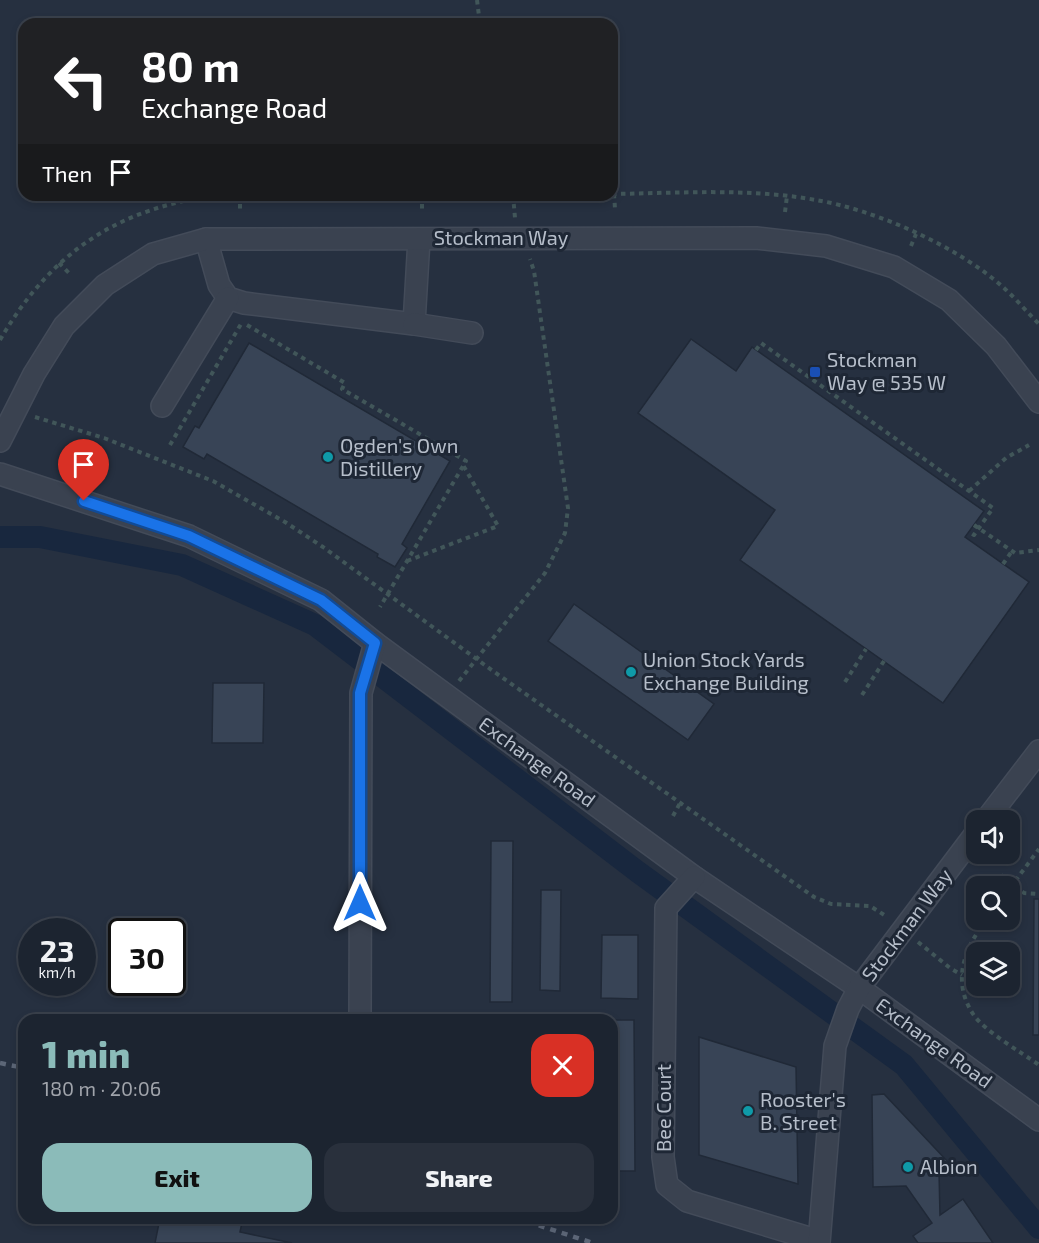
<!DOCTYPE html>
<html lang="en">
<head>
<meta charset="utf-8">
<style>
  :root { --surface:#1c2430; --page:#29303c; --text:#f1f3f6; --muted:#a0a4ab; --line:#3a414c; --accent:#8bbbb9 }
  body { margin:0; font-family:"Exo 2",sans-serif; background:var(--page); color:var(--text); height:100vh; display:flex; flex-direction:column; font-size:22px; white-space:nowrap }
  * { box-sizing:border-box; margin:0 }
  p { font-size:20px; color:var(--muted) }
  .icon { flex:none; width:33px; height:33px; fill:none; stroke:currentColor; stroke-width:2; stroke-linecap:round; stroke-linejoin:round }
  .map { position:relative; flex:1; overflow:hidden }
  .panel { position:absolute; left:18px; top:1014px; width:600px; height:210px; display:flex; flex-direction:column; background:var(--surface); border-radius:18px; box-shadow:0 3px 9px #0003,0 0 0 2px var(--line) }
  .panel>* { flex:none }
  .hud { position:absolute; left:18px; top:18px; width:600px; height:183px; border-radius:18px; box-shadow:0 3px 9px #0003,0 0 0 2px var(--line); background:#202124; color:#fff; overflow:hidden }
  .buttons { position:absolute; left:966px; top:810px; display:grid; gap:12px }
  .buttons a { display:grid; place-items:center; width:54px; height:54px; border-radius:12px; background:var(--surface); box-shadow:0 3px 9px #0003,0 0 0 2px var(--line); font-size:30px }
  .speed { position:absolute; left:18px; top:918px; display:flex; gap:12px; font-size:30px; font-weight:700; text-align:center }
  .speed>* { display:grid; place-content:center; width:78px; height:78px; border-radius:50%; background:var(--surface); box-shadow:0 3px 9px #0003,0 0 0 2px var(--line); line-height:1 }
  .speed small { font-size:15px; font-weight:400 }
  .speed .limit { border:3px solid #111; border-radius:9px; background:#fff; color:#111 }
  .pin { position:absolute; display:grid; place-items:center; width:51px; height:51px; color:#fff; margin:-62px -26px; border-radius:50% 50% 50% 0; rotate:-45deg; box-shadow:0 0 6px #0007 }
  .pin .icon { rotate:45deg }
  .me { position:absolute; width:66px; margin:-33px; rotate:0deg; stroke-linejoin:round; filter:drop-shadow(0 0 4px #0008) }
  .turn { display:flex; align-items:center; gap:21px; height:126px; padding:0 24px; font-size:27px }
  .turn .icon { width:78px; height:78px; stroke-width:2.5 }
  .turn b { display:block; font-size:42px; line-height:51px }
  .then { display:flex; align-items:center; height:57px; padding:0 24px; background:#0003; gap:12px; font-size:22px }
  .round { display:grid; place-items:center; flex:none; width:63px; height:63px; border-radius:18px; background:var(--page) }
  .head { display:flex; align-items:center; justify-content:space-between; height:102px; padding:0 24px }
  h1 { font-size:36px; font-weight:800; line-height:45px; color:var(--accent) }
  .button { display:flex; gap:12px; margin-top:auto; padding:12px 24px }
  .button a { flex:1; height:69px; border-radius:18px; background:var(--accent); color:#111; font-size:24px; font-weight:800; line-height:69px; text-align:center }
  .button a+a { background:var(--page); color:var(--text) }
  .map>svg:first-child { display:block }
</style>
</head>
<body>
<div class="map">
<svg width="1039" height="1243" viewBox="0 0 1039 1243">
  <rect width="100%" height="100%" fill="#263040"/>
  <g fill="none" stroke-linecap="round" stroke-linejoin="round">
    <polyline stroke="#18273e" stroke-width="22" points="0,537 40,537 182,565 315,625 638,872 904,1065 1039,1228"/>
  </g>
  <g fill="#384456" stroke="#202937" stroke-width="1.5">
    <polygon points="691,339 736,371 752,347 984,511 965,537 1029,582 943,703 740,560 775,510 638,413"/>
    <polygon points="249,343 450,461 402,544 407,548 395,567 377,557 378,554 207,454 204,459 183,447 195,426 199,428"/>
    <polygon points="574,604 714,704 688,740 548,641"/>
    <polygon points="213,683 264,683 263,743 212,743"/>
    <polygon points="491,841 513,841 512,1002 490,1002"/>
    <polygon points="541,890 561,890 560,991 540,990"/>
    <polygon points="1034,899 1039,899 1039,1035 1033,1035"/>
    <polygon points="602,935 638,935 638,999 601,998"/>
    <polygon points="563,1017 588,1018 588,1020 563,1020"/>
    <rect x="516" y="1018" width="24" height="2"/>
    <polygon points="612,1020 634,1020 635,1171 613,1171"/>
    <polygon points="699,1037 796,1067 798,1184 699,1155"/>
    <polygon points="884,1094 948,1162 939,1172 940,1215 963,1199 993,1243 918,1243 913,1236 932,1223 906,1186 873,1187 872,1095"/>
    <polygon points="160,1218 243,1218 240,1232 292,1243 155,1243"/>
  </g>
  <g fill="none" stroke-linecap="round" stroke-linejoin="round">
    <g stroke="#434b59" stroke-width="24">
      <g id="minor">
        <polyline points="206,239 219,285 228,298 244,303 414,324 419,239"/>
        <polyline points="414,324 472,333"/>
        <polyline points="162,406 228,298"/>
        <polyline points="0,441 34,374 64,326 105,285 153,254 206,239 756,238 826,246 894,267 949,300 996,346 1039,402"/>
        <polyline points="0,474 189,536 321,600 375,643 694,877 859,988 1039,1120"/>
        <polyline points="986,820 1039,751"/>
        <polyline points="694,877 666,908 663,1157 667,1185 687,1201 819,1241"/>
        <polyline points="360,1020 361,693 375,643"/>
        <polyline points="819,1243 835,1046 848,1009 859,988 976,833"/>
      </g>
    </g>
    <g stroke="#415659" stroke-width="4" stroke-dasharray="4.5 4.5" stroke-linecap="butt">
      <polyline points="477,0 480,24"/>
      <path d="M612 194C680 193 750 188 816 200 876 210 959 247 1004 288 1016 299 1027 312 1039 324"/>
      <polyline points="614,194 615,209"/>
      <polyline points="240,195 240,210"/>
      <polyline points="422,195 422,209"/>
      <polyline points="513,195 515,218"/>
      <polyline points="785,212 787,196"/>
      <polyline points="911,246 916,234"/>
      <polyline points="59,263 69,273"/>
      <polyline points="247,325 345,383 342,389 466,461 380,607"/>
      <path d="M0 340C51 252 119 207 220 195"/>
      <polyline points="756,350 761,343 993,508 974,535 969,532"/>
      <polyline points="35,417 104,438 213,481 285,522 323,547 493,671 814,897 831,904 870,906 886,916"/>
      <polyline points="170,445 241,324"/>
      <polyline points="969,491 1006,458 1029,445"/>
      <polyline points="974,525 1015,553 1039,550"/>
      <polyline points="407,561 498,526 463,465"/>
      <polyline points="1003,564 1012,551"/>
      <polyline points="459,681 545,573 565,533 568,508 534,271 530,259"/>
      <polyline points="845,682 866,649"/>
      <polyline points="862,695 884,661"/>
      <polyline points="673,816 680,803"/>
      <polyline points="1001,875 1024,893 1039,894"/>
      <polyline points="1010,888 1039,849"/>
      <path d="M986 920C965 948 951 980 973 1014 984 1031 1021 1052 1039 1065"/>
      <polyline points="918,942 950,968 962,975"/>
    </g>
    <use href="#minor" stroke="#3a4250" stroke-width="21"/>
    <g stroke="#5c6677" stroke-width="4.5" stroke-dasharray="6 6" stroke-linecap="butt">
      <polyline points="0,1063 24,1068"/>
      <polyline points="516,1218 593,1243"/>
    </g>
  </g>
  <g fill="none" stroke-linecap="round" stroke-linejoin="round">
    <g stroke="#114b97" stroke-width="15">
      <polyline id="route" points="84,501 189,536 321,600 375,643 360,693 360,903"/>
    </g>
    <use href="#route" stroke="#1a73e8" stroke-width="10"/>
  </g>
  <rect fill="#1a4fb4" stroke="#1e2735" stroke-width="2" x="809" y="366" width="12" height="12" rx="3"/>
  <g fill="#0f9aa8" stroke="#1e2735" stroke-width="2">
    <circle cx="328" cy="457" r="6"/>
    <circle cx="631" cy="672" r="6"/>
    <circle cx="748" cy="1111" r="6"/>
    <circle cx="908" cy="1167" r="6"/>
  </g>
  <g text-anchor="middle" stroke-width="6" stroke-linejoin="round" paint-order="stroke">
    <g font-size="20" fill="#b6beca" stroke="#1e2735">
      <text x="501" y="245">Stockman Way</text>
      <text transform="translate(537 762) rotate(36)" y="7">Exchange Road</text>
      <text transform="translate(907 925) rotate(-53)" y="7">Stockman Way</text>
      <text transform="translate(934 1043) rotate(36)" y="7">Exchange Road</text>
      <text transform="translate(664 1108) rotate(-90)" y="7">Bee Court</text>
    </g>
    <g font-size="20" fill="#b6beca" stroke="#1e2735" text-anchor="start">
      <text x="827" y="367">Stockman<tspan x="827" dy="23">Way @ 535 W</tspan></text>
      <text x="340" y="453">Ogden's Own<tspan x="340" dy="23">Distillery</tspan></text>
      <text x="643" y="667">Union Stock Yards<tspan x="643" dy="23">Exchange Building</tspan></text>
      <text x="760" y="1107">Rooster's<tspan x="760" dy="23">B. Street</tspan></text>
      <text x="920" y="1174">Albion</text>
    </g>
  </g>
</svg>
<div class="buttons">
<a><svg class="icon" aria-label="sound" viewBox="0 0 24 24"><path d="M4 9h4l5-4v14l-5-4H4zM17 9q2 3 0 6"/></svg></a>
<a><svg class="icon" aria-label="search" viewBox="0 0 24 24"><circle cx="10" cy="10" r="6"/><path d="M15 15l6 6"/></svg></a>
<a><svg class="icon" aria-label="layers" viewBox="0 0 24 24"><path d="M12 4l9 5-9 5-9-5zM3 14l9 5 9-5"/></svg></a>
</div>
<div class="speed"><div>23<small>km/h</small></div><div class="limit">30</div></div>
<div class="pin" style="left:84px;top:501px;background:#d93025"><svg class="icon" aria-label="arrive" viewBox="0 0 24 24"><path d="M6 21V4h12l-3 4 3 4H6"/></svg></div>
<svg class="me" style="left:360px;top:903px" viewBox="-20 -20 40 40"><path d="M0-17L14 15 0 8-14 15z" fill="#1a73e8" stroke="#fff" stroke-width="4"/></svg>
<div class="hud">
<div class="turn"><svg class="icon" aria-label="left" viewBox="0 0 24 24"><path d="M17 20v-9H6M10 6l-5 5 5 5"/></svg><div><b>80 m</b>Exchange Road</div></div>
<div class="then">Then<svg class="icon" aria-label="arrive" viewBox="0 0 24 24"><path d="M6 21V4h12l-3 4 3 4H6"/></svg></div>
</div>
<section class="panel">
<div class="head"><div><h1>1 min</h1><p>180 m · 20:06</p></div><a class="round" style="background:#d93025;color:#fff"><svg class="icon" aria-label="close" viewBox="0 0 24 24"><path d="M6 6l12 12M18 6L6 18"/></svg></a></div>
<div class="button"><a>Exit</a><a>Share</a></div>
</section>
</div>
</body>
</html>
